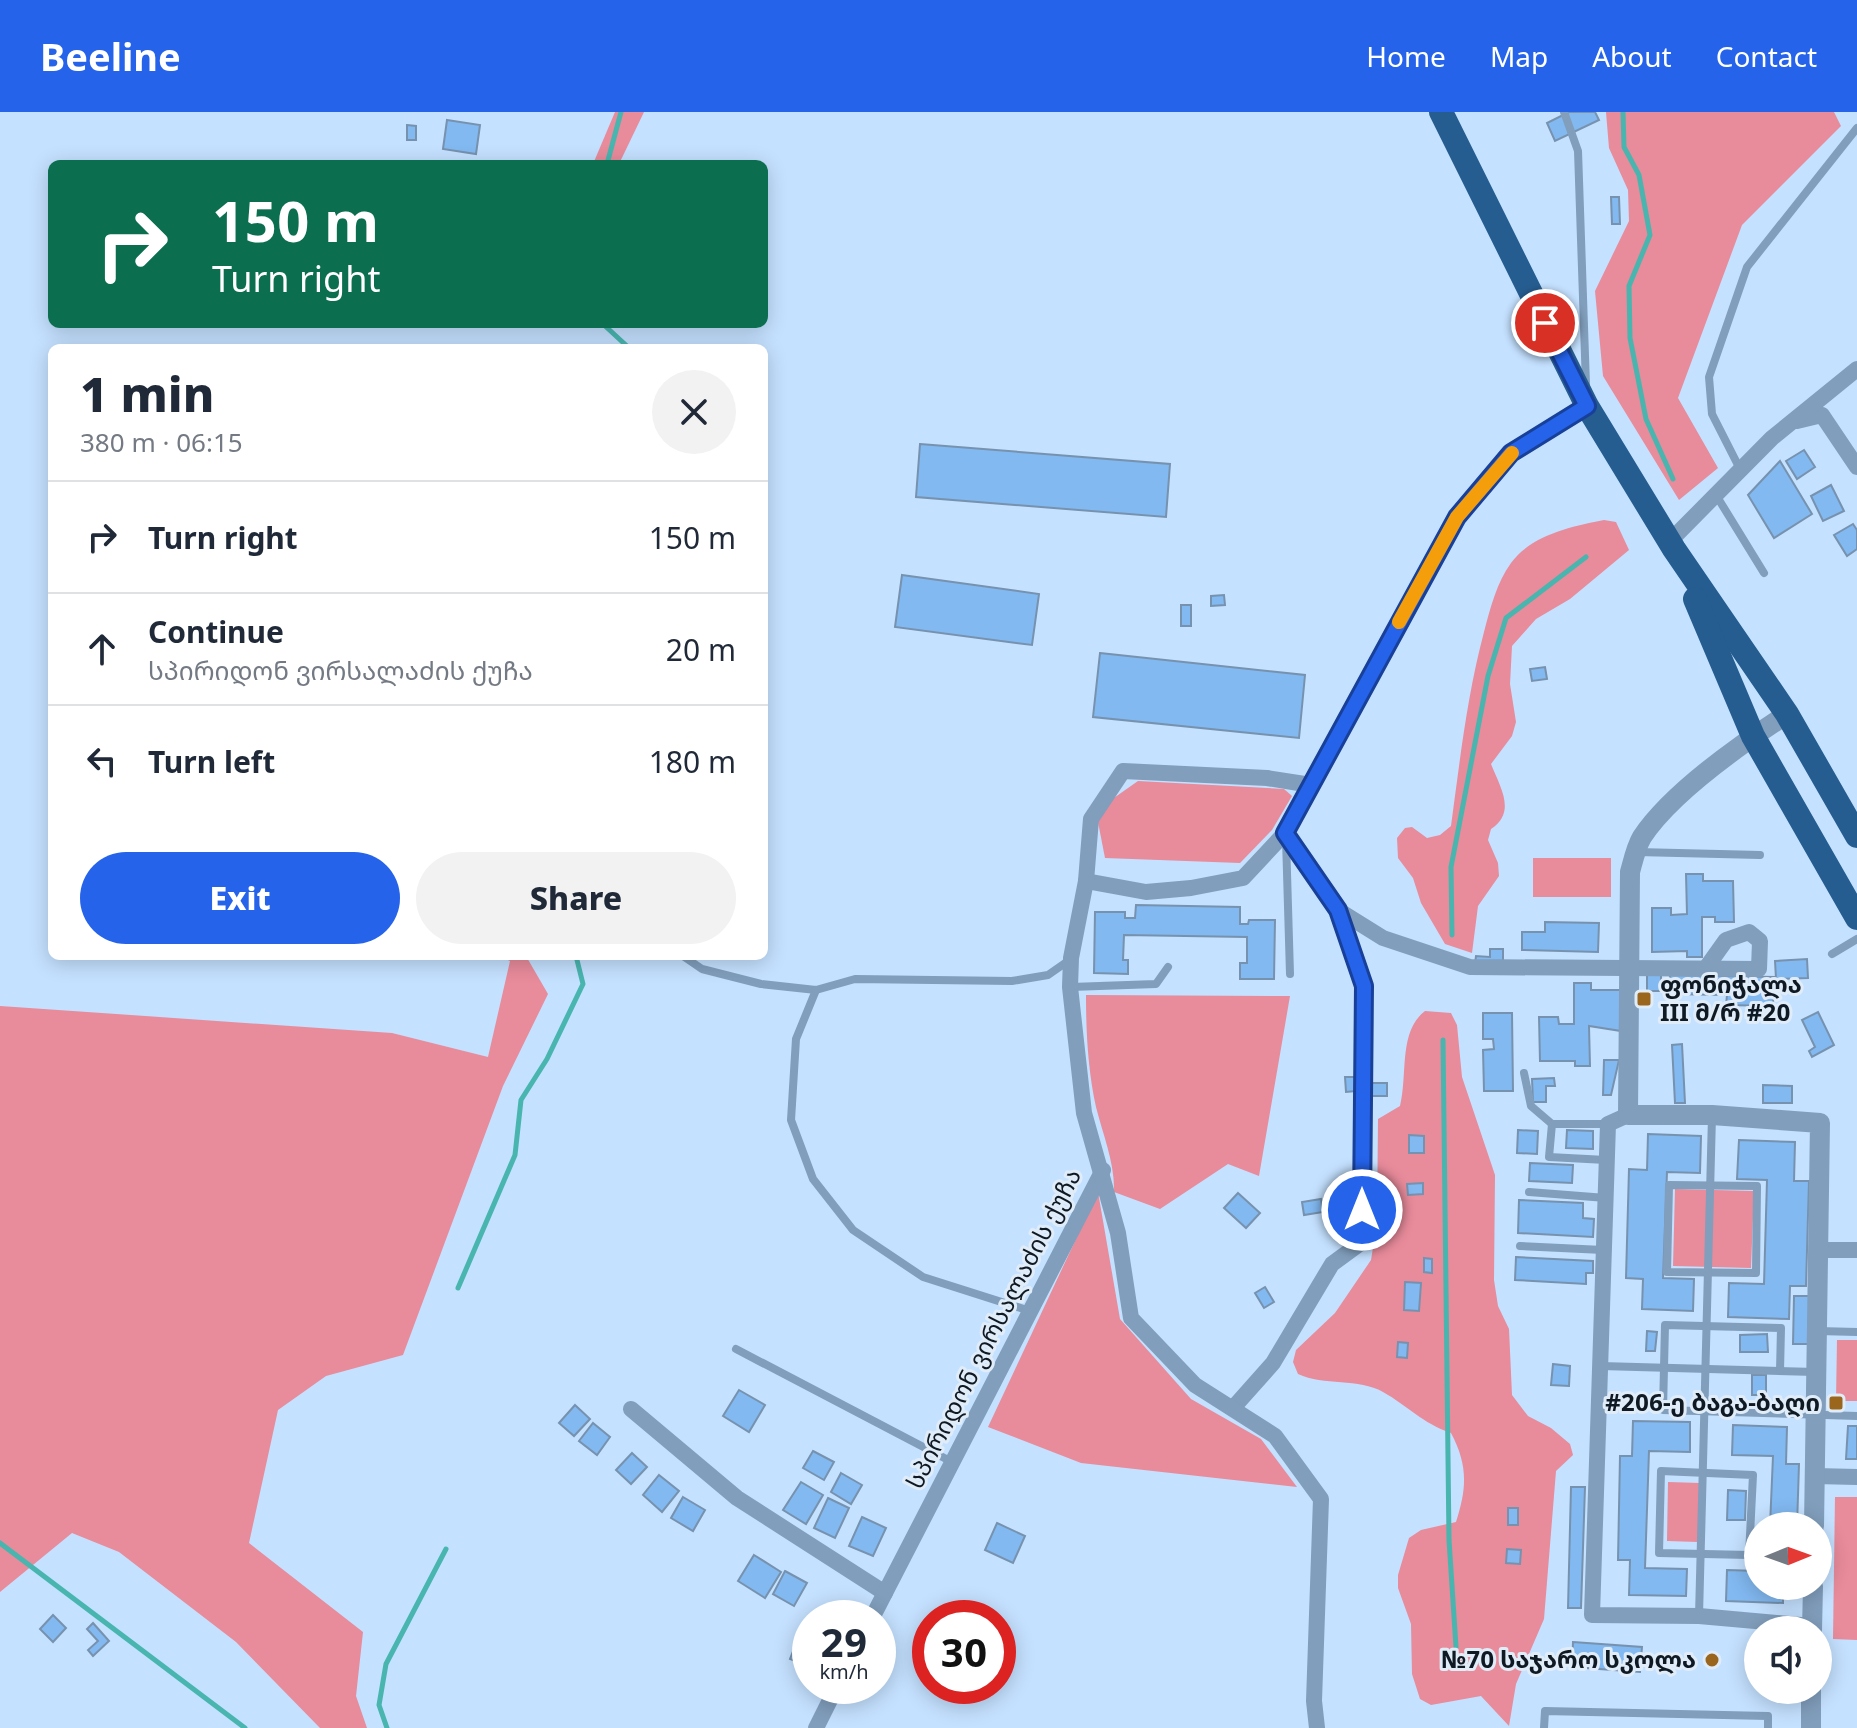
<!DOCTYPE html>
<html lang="en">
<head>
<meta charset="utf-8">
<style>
  :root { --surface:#fff; --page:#f2f2f3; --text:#1f2937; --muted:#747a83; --line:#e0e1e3; --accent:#2563eb }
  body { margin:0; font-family:Georgia,"Noto Sans Georgian",serif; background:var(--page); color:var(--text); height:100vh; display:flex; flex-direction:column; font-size:30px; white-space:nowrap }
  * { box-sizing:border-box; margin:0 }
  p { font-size:26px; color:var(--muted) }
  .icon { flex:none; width:44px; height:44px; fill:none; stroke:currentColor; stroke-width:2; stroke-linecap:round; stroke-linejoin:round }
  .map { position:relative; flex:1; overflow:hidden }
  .panel { position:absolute; left:48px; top:232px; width:720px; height:616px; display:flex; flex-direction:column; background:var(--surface); border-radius:12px; box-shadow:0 4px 20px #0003 }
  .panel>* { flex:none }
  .top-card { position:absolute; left:48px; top:48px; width:720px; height:168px; border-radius:12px; box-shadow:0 4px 20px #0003; background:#0b6e4f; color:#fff; overflow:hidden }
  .needle { width:52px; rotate:89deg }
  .controls { position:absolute; left:1744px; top:1400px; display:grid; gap:16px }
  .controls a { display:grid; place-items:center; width:88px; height:88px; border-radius:50%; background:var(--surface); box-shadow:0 4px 20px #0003; font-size:40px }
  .speed { position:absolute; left:792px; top:1488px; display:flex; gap:16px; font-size:40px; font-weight:700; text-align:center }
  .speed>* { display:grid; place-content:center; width:104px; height:104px; border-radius:50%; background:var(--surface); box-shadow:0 4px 20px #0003; line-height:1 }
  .speed small { font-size:20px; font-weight:400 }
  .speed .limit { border:12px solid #d22; background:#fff; color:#111 }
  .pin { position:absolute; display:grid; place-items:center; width:68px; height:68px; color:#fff; margin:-34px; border:4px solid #fff; border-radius:50%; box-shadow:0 2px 8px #0007 }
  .me { position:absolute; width:88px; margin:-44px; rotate:0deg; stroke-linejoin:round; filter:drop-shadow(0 0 6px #0008) }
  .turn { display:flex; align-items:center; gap:28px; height:168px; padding:0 32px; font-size:36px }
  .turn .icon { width:104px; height:104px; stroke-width:2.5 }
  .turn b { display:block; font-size:56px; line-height:68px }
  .round { display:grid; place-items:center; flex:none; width:84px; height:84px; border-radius:42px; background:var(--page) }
  .overview { display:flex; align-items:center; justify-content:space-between; height:136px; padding:0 32px }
  h1 { font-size:48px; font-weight:800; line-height:60px }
  .cta { display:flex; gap:16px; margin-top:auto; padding:16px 32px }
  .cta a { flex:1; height:92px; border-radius:48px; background:var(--accent); color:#fff; font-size:32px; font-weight:800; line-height:92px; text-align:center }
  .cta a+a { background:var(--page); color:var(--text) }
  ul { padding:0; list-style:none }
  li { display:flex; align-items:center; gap:24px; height:112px; padding:0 32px; border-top:2px solid var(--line) }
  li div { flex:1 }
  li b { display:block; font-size:30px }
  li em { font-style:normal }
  header { display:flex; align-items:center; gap:48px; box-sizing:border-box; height:112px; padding:0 40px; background:var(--accent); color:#fff }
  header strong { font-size:38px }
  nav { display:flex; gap:44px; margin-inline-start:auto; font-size:28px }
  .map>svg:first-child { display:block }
</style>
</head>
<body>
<header>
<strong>Beeline</strong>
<nav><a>Home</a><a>Map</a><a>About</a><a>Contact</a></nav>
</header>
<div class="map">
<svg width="1857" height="1616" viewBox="0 0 1857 1616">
  <rect width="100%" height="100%" fill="#c4e1ff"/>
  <g fill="#e88b9b">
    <polygon points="615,0 644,0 619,52 593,52"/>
    <polygon points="1606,0 1834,0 1841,14 1742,113 1678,286 1718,356 1679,388 1603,264 1595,179 1629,109 1628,78 1609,36"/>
    <path d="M1604 408 1616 410 1629 438 1570 487 1536 507 1512 534 1510 572 1516 610 1512 624 1491 652C1500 675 1517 700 1491 717L1488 728 1498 751 1499 764 1478 794 1472 841 1445 832 1421 791 1413 766 1398 746 1397 726 1405 716 1412 715 1427 726 1440 723 1451 714C1460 648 1467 584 1484 520 1490 497 1497 470 1511 451 1531 423 1573 414 1604 408Z"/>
    <polygon points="1138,669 1284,677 1292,684 1272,718 1240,751 1105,746 1098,710 1111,688"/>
    <rect x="1533" y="746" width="78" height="39"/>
    <polygon points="499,844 526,844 548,882 503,974 403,1243 326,1264 278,1298 249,1431 363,1520 356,1584 367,1616 320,1616 236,1530 119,1440 72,1421 0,1480 0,894 392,921 488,945 510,849"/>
    <path d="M1086 883 1290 884 1259 1064 1228 1052 1160 1097 1114 1080C1115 1051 1103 1023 1096 995 1088 958 1086 921 1086 883Z"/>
    <path d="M1425 899 1451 901 1457 913 1462 965 1495 1063 1494 1168 1498 1194 1509 1217 1512 1283 1528 1304 1551 1316 1570 1332 1573 1343 1556 1359 1544 1507 1516 1572 1509 1614 1481 1584 1431 1593 1420 1587 1412 1562 1411 1512 1398 1476V1463L1409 1426 1421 1418 1456 1410C1467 1376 1468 1353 1451 1321 1422 1311 1408 1294 1383 1280 1359 1266 1324 1274 1298 1262L1293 1250 1296 1238 1335 1201 1371 1148 1377 1111 1378 1007 1400 994C1408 962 1398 920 1425 899Z"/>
    <polygon points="1675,1077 1754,1079 1751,1156 1673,1154"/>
    <polygon points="1098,1080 1120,1207 1191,1287 1261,1327 1297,1375 1081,1351 988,1315"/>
    <polygon points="1837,1228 1857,1228 1857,1289 1836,1289"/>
    <polygon points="1668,1370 1700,1371 1698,1430 1667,1429"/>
    <polygon points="1835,1385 1857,1385 1857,1528 1833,1527"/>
  </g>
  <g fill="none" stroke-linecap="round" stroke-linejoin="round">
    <g stroke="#49b5af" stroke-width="5">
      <polyline points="1623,0 1624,35 1639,63 1650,123 1629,174 1630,226 1646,307 1673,367"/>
      <polyline points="607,52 621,0"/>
      <polyline points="603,212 629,236"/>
      <polyline points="1452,823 1451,755 1488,564 1506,506 1586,445"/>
      <polyline points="1443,928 1449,1428 1456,1535"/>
      <polyline points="458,1176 515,1043 521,988 547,947 583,872 576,844"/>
      <polyline points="0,1431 245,1616"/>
      <polyline points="387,1616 379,1593 386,1552 446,1437"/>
    </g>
  </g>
  <g fill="#82b9f1" stroke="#7792ae" stroke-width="2">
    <polygon points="1569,0 1595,0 1599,8 1555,29 1547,11"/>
    <polygon points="447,8 480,13 476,42 443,37"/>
    <polygon points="407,13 416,14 416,28 407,28"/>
    <polygon points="1611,85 1619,85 1620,112 1612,112"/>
    <polygon points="920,332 1170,352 1166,405 916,385"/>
    <polygon points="1804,338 1815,355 1797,367 1786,349"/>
    <polygon points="1780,349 1812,402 1774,426 1748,383"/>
    <polygon points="1831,373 1844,399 1823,409 1811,384"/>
    <polygon points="1853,412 1857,418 1857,437 1847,444 1834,423"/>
    <polygon points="902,463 1039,482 1032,533 895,515"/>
    <polygon points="1224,483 1225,493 1211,494 1211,484"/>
    <rect x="1181" y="493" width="10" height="21"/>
    <polygon points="1100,541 1305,563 1299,626 1093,605"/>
    <polygon points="1545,555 1547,567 1532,569 1530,557"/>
    <polygon points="1686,762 1703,762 1703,769 1733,769 1734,810 1715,810 1715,805 1702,805 1702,845 1687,845 1687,839 1652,840 1652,796 1671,796 1671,803 1687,802"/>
    <polygon points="1136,793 1240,795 1240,812 1248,812 1249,808 1275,808 1274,867 1240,867 1240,851 1247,851 1247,825 1124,823 1123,848 1128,848 1128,862 1094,861 1095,800 1125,800 1125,806 1135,806"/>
    <polygon points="1545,810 1599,811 1598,840 1522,838 1522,820 1545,820"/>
    <polygon points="1490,837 1503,837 1503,852 1475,852 1476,844 1490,845"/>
    <polygon points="1807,847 1808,866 1776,867 1775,849"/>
    <rect x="1647" y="861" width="14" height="18"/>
    <polygon points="1670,863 1774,865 1773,894 1726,893 1727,883 1669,882"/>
    <polygon points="1574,871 1591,871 1591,878 1621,878 1621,919 1589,914 1590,954 1575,954 1575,949 1540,949 1539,905 1558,905 1559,912 1574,912"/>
    <polygon points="1818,900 1834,933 1812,945 1809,939 1815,935 1802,908"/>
    <polygon points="1483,901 1512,901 1513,979 1484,979 1483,938 1494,937 1493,927 1483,927"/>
    <polygon points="1682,932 1685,991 1675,991 1672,933"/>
    <polygon points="1604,948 1619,948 1611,983 1603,983"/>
    <polygon points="1345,965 1355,965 1356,979 1346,980"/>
    <polygon points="1554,966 1555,974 1546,974 1546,990 1533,990 1532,967"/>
    <rect x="1369" y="971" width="18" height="13"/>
    <polygon points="1763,973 1792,974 1792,991 1763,991"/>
    <polygon points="1518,1018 1538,1019 1537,1042 1517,1041"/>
    <polygon points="1567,1018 1593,1019 1593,1037 1566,1036"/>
    <polygon points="1648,1022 1701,1024 1700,1061 1667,1060 1663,1166 1694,1167 1693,1199 1642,1197 1643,1167 1626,1166 1629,1057 1647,1058"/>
    <polygon points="1409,1023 1424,1024 1424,1041 1409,1041"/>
    <polygon points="1739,1028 1795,1030 1794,1069 1809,1069 1806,1174 1790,1174 1789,1207 1728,1205 1729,1171 1764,1172 1767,1068 1737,1067"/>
    <polygon points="1530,1051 1573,1053 1572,1071 1529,1069"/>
    <polygon points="1423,1071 1423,1082 1408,1083 1407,1072"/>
    <polygon points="1238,1081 1260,1101 1246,1116 1224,1096"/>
    <polygon points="1321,1087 1323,1100 1304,1103 1302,1090"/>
    <polygon points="1519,1088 1583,1091 1583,1106 1594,1107 1593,1125 1518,1121"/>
    <polygon points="1516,1145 1593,1149 1593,1161 1586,1161 1586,1172 1515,1168"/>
    <polygon points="1424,1146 1432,1147 1432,1161 1424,1160"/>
    <polygon points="1405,1170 1421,1171 1419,1199 1404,1198"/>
    <polygon points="1265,1175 1274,1190 1264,1196 1255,1181"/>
    <polygon points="1794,1184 1813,1184 1812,1232 1793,1232"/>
    <polygon points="1647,1219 1657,1220 1655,1239 1646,1239"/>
    <polygon points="1767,1222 1768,1240 1740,1240 1740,1223"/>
    <polygon points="1398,1230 1408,1231 1407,1246 1397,1245"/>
    <polygon points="1553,1252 1570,1254 1569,1274 1551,1273"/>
    <rect x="1752" y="1263" width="14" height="20"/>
    <polygon points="739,1278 765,1293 749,1320 723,1304"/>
    <polygon points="575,1293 590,1307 574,1324 559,1311"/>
    <polygon points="1633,1309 1690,1310 1690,1340 1649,1339 1645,1456 1687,1457 1686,1484 1629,1483 1630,1448 1618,1448 1620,1344 1632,1344"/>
    <polygon points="593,1311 610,1325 597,1343 579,1329"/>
    <polygon points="1733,1313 1787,1315 1786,1352 1799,1352 1797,1414 1770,1414 1773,1344 1732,1343"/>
    <polygon points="1848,1314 1857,1314 1857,1347 1846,1347"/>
    <polygon points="813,1339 834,1350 824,1368 803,1356"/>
    <polygon points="632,1341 647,1355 631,1372 616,1358"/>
    <polygon points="841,1361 862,1373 851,1392 831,1380"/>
    <polygon points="659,1363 679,1379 662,1400 643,1383"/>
    <polygon points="801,1370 823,1383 806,1412 783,1398"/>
    <polygon points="1571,1375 1585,1375 1581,1496 1568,1496"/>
    <polygon points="1728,1378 1746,1379 1745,1408 1727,1408"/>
    <polygon points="683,1385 705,1398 693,1419 671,1406"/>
    <polygon points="828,1386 849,1396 835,1426 814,1416"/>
    <rect x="1508" y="1396" width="10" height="17"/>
    <polygon points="862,1405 886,1416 873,1444 849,1434"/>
    <polygon points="997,1411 1025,1424 1013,1451 985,1438"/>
    <polygon points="1507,1437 1521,1438 1520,1452 1506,1451"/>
    <polygon points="754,1443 781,1460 765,1486 738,1469"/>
    <polygon points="1727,1458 1758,1459 1758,1474 1783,1474 1783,1491 1726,1489"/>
    <polygon points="785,1459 807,1471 794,1494 773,1482"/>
    <polygon points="53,1503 66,1516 53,1530 40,1517"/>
    <polygon points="93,1511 109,1529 93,1544 88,1538 98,1529 87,1517"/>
    <polygon points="802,1517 810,1521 810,1555 790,1547"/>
    <polygon points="1573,1530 1642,1535 1640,1560 1572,1555"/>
  </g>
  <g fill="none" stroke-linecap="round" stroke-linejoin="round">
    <g stroke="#819ebc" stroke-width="8">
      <polyline points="1564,0 1578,39 1586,273"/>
      <polyline points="1741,359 1712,302 1709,265 1747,155 1857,16"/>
      <polyline points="1716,383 1764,461"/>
      <polyline points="1286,727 1290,862"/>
      <polyline points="1637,740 1760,743"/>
      <polyline points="1832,842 1857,827"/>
      <polyline points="683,844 702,857 761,872 816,878 855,867 1012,869 1048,863 1071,847"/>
      <polyline points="1071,875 1156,872 1168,855"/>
      <polyline points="816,878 796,927 791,1008 813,1067 853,1118 923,1165 1030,1199"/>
      <polyline points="1524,961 1531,994 1552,1012"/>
      <polyline points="1606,1048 1549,1045 1552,1012 1608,1012"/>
      <polygon points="1669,1073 1757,1074 1756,1161 1667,1160"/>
      <polyline points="1529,1080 1606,1086"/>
      <polyline points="1520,1134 1603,1138"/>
      <polyline points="1818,1219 1857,1220"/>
      <polyline points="736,1237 952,1350"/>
      <polyline points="1601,1254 1815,1260"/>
      <polyline points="1780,1259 1781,1216 1665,1213 1663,1298 1857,1304"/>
      <polygon points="1661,1359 1753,1363 1749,1443 1659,1441"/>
      <polyline points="1699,1504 1712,1004"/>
      <polyline points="1544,1616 1545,1599 1768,1604 1768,1616"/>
    </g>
    <g stroke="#819ebc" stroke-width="16">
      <polyline points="1797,309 1822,303 1857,355"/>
      <polyline points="1670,429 1772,326 1857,257"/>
      <polyline points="1086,769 1146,780 1191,776 1243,766 1285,721 1311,673"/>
      <polyline points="1338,798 1383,826 1470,855 1759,857 1760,829 1749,820 1726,828 1706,856"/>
      <polyline points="1628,1003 1608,1012 1592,1503 1699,1504 1812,1514"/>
      <polyline points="1818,1138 1857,1138"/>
      <polyline points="1233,1296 1273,1251 1332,1152 1362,1130 1364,874 1338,798 1285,721"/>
      <polyline points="631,1297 737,1386 885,1481"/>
      <polyline points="1815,1364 1857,1365"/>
      <polyline points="872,1506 1103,1058"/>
      <polyline points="816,1616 837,1574"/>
      <polyline points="1317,1616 1314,1589 1321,1387 1275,1324 1195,1273 1131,1206 1118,1121 1084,1001 1070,875 1071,846 1086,769 1091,707 1123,659 1267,666 1311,673 1457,405 1511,341 1587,294"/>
    </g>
    <g stroke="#819ebc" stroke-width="20">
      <path d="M1787 602C1741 632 1671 681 1642 725 1636 735 1633 749 1630 760L1628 1003H1712L1820 1011 1814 1414"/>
      <polyline points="1812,1518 1813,1474"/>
      <polyline points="1811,1616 1811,1578"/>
    </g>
    <g stroke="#265d90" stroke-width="24">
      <polyline points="1441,0 1587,294 1674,437 1787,602 1857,724"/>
      <polyline points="1695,487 1753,624 1857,806"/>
    </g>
  </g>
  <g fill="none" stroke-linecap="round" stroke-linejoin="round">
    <g stroke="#184099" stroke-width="20">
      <polyline id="route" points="1362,1098 1364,874 1338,798 1285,721 1457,405 1511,341 1587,294 1545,211"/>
    </g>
    <use href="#route" stroke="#2563eb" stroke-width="14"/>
    <polyline stroke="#f59e0b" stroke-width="14" points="1399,510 1457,405 1512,341"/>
  </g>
  <g fill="#9a651d" stroke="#e0ecf8" stroke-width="3">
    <rect x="1636" y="879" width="16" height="16" rx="4"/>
    <rect x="1828" y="1283" width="16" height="16" rx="4"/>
    <circle cx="1712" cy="1548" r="8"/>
  </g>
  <g text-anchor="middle" stroke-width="6" stroke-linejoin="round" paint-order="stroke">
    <g font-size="24" font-weight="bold" fill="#0f1924" stroke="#e0ecf8" text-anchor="end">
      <text x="1660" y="881" text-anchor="start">ფონიჭალა<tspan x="1660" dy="28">III მ/რ #20</tspan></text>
      <text x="1820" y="1299">#206-ე ბაგა-ბაღი</text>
      <text x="1696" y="1556">№70 საჯარო სკოლა</text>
    </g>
    <g font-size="24" fill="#0f1924" stroke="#e0ecf8">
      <text transform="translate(994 1217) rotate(-63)" y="8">სპირიდონ ვირსალაძის ქუჩა</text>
    </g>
  </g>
</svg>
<div class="controls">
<a><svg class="needle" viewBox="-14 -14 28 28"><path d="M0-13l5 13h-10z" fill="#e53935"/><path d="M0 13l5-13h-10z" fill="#747a83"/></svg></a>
<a><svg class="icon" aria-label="sound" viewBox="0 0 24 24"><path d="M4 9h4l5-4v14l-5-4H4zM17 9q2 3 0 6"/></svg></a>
</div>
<div class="speed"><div>29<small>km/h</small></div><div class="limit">30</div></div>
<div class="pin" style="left:1545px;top:211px;background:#d93025"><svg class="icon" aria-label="arrive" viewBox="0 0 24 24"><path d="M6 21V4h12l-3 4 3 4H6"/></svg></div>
<svg class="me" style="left:1362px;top:1098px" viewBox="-20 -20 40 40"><circle r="17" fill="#2563eb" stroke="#fff" stroke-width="3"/><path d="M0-11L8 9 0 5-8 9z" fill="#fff"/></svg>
<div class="top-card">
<div class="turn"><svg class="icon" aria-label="right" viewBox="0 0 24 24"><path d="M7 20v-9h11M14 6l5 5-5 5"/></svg><div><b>150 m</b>Turn right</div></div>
</div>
<section class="panel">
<div class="overview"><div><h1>1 min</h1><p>380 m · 06:15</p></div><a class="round"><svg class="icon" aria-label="close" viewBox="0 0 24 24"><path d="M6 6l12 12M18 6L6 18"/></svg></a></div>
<ul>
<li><svg class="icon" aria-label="right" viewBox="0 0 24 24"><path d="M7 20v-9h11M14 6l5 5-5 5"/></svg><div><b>Turn right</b></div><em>150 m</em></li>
<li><svg class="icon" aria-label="ahead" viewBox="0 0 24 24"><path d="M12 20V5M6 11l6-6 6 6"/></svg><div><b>Continue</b><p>სპირიდონ ვირსალაძის ქუჩა</p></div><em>20 m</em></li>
<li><svg class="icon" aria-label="left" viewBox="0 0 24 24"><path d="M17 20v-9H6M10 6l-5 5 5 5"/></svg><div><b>Turn left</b></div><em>180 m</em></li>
</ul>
<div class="cta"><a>Exit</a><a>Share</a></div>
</section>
</div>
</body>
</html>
